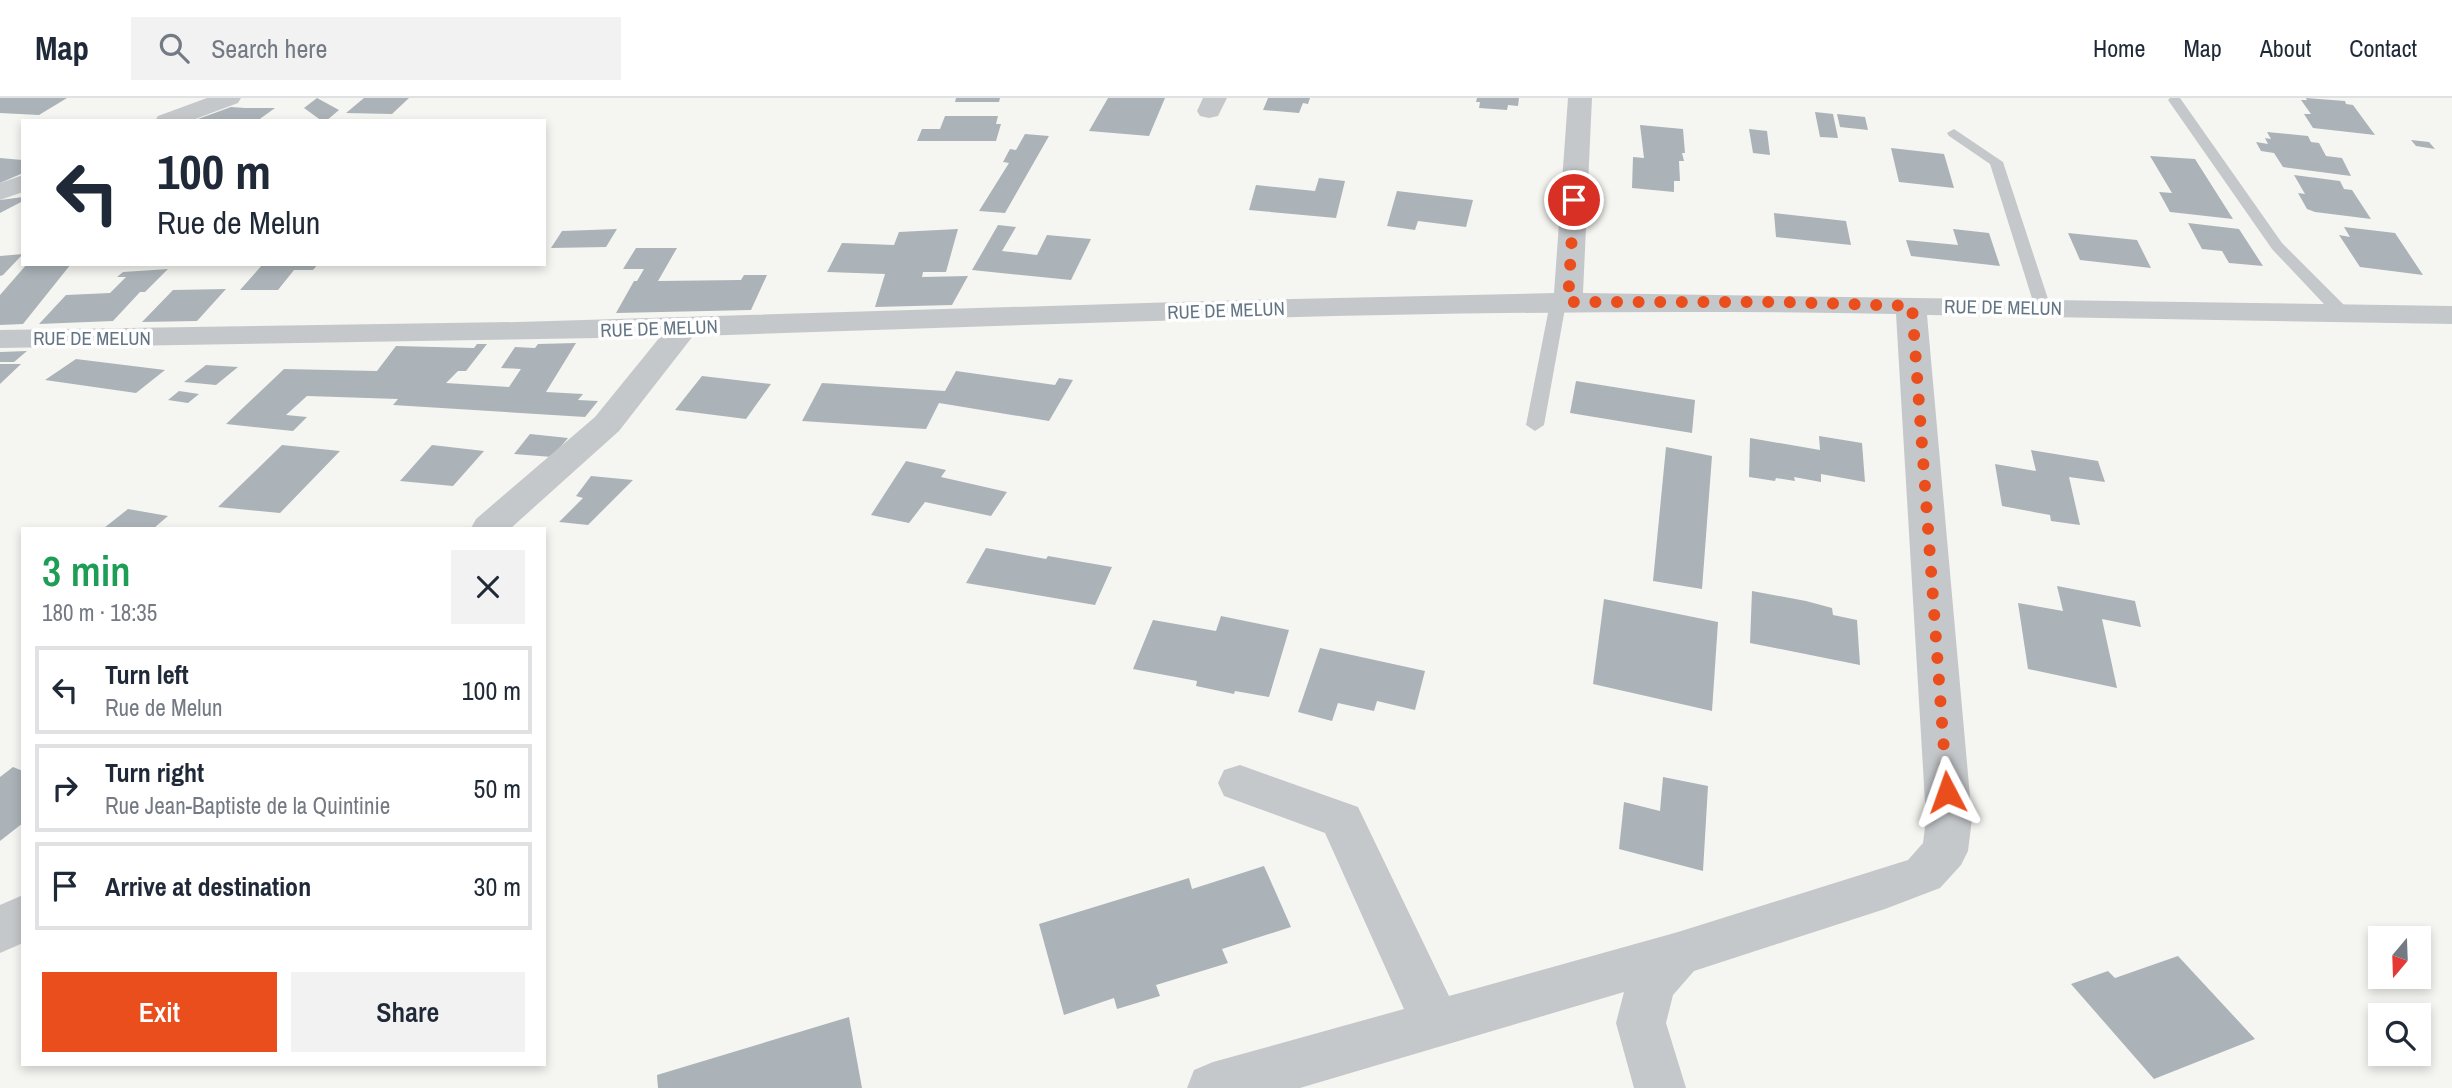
<!DOCTYPE html>
<html lang="en">
<head>
<meta charset="utf-8">
<style>
  :root { --surface:#fff; --page:#f2f2f3; --text:#1f2937; --muted:#747a83; --line:#e0e1e3; --accent:#ea4e1d }
  body { margin:0; font-family:"Archivo Narrow",sans-serif; background:var(--page); color:var(--text); height:100vh; display:flex; flex-direction:column; font-size:26px; white-space:nowrap }
  * { box-sizing:border-box; margin:0 }
  p { font-size:23px; color:var(--muted) }
  .icon { flex:none; width:38px; height:38px; fill:none; stroke:currentColor; stroke-width:2; stroke-linecap:round; stroke-linejoin:round }
  .map { position:relative; flex:1; overflow:hidden }
  .panel { position:absolute; left:21px; top:429px; width:525px; height:539px; display:flex; flex-direction:column; background:var(--surface); border-radius:0px; box-shadow:0 4px 10px #0003 }
  .panel>* { flex:none }
  .hud { position:absolute; left:21px; top:21px; width:525px; height:147px; border-radius:0px; box-shadow:0 4px 10px #0003; background:#fff; color:var(--text); overflow:hidden }
  .needle { width:46px; rotate:199deg }
  .buttons { position:absolute; left:2368px; top:828px; display:grid; gap:14px }
  .buttons a { display:grid; place-items:center; width:63px; height:63px; border-radius:0px; background:var(--surface); box-shadow:0 4px 10px #0003; font-size:35px }
  .pin { position:absolute; display:grid; place-items:center; width:60px; height:60px; color:#fff; margin:-30px; border:4px solid #fff; border-radius:50%; box-shadow:0 2px 7px #0007 }
  .me { position:absolute; width:77px; margin:-38px; rotate:356deg; stroke-linejoin:round; filter:drop-shadow(0 0 5px #0008) }
  .turn { display:flex; align-items:center; gap:24px; height:147px; padding:0 21px; font-size:32px }
  .turn .icon { width:91px; height:91px; stroke-width:2.5 }
  .turn b { display:block; font-size:49px; line-height:60px }
  .round { display:grid; place-items:center; flex:none; width:74px; height:74px; border-radius:0px; background:var(--page) }
  .overview { display:flex; align-items:center; justify-content:space-between; height:119px; padding:0 21px }
  h1 { font-size:42px; font-weight:600; line-height:52px; color:#1e9e55 }
  .action { display:flex; gap:14px; margin-top:auto; padding:14px 21px }
  .action a { flex:1; height:80px; border-radius:0px; background:var(--accent); color:#fff; font-size:28px; font-weight:600; line-height:80px; text-align:center }
  .action a+a { background:var(--page); color:var(--text) }
  ul { padding:0; list-style:none }
  li { display:flex; align-items:center; gap:21px; height:88px; margin:0 14px 10px; padding:0 7px; border:4px solid var(--line); border-radius:0px }
  li div { flex:1 }
  li b { display:block; font-size:26px }
  li em { font-style:normal }
  header { display:flex; align-items:center; gap:42px; box-sizing:border-box; height:98px; padding:0 35px; background:var(--surface); border-bottom:2px solid var(--line) }
  header strong { font-size:33px }
  nav { display:flex; gap:38px; margin-inline-start:auto; font-size:24px }
  .search { width:490px; height:63px; background:var(--page); display:flex; align-items:center; gap:18px; box-sizing:border-box; padding:0 24px; border-radius:0px; color:var(--muted); font-size:26px }
  .map>svg:first-child { display:block }
</style>
</head>
<body>
<header>
<strong>Map</strong>
<div class="search"><svg class="icon" aria-label="search" viewBox="0 0 24 24"><circle cx="10" cy="10" r="6"/><path d="M15 15l6 6"/></svg>Search here</div>
<nav><a>Home</a><a>Map</a><a>About</a><a>Contact</a></nav>
</header>
<div class="map">
<svg width="2452" height="990" viewBox="0 0 2452 990">
  <rect width="100%" height="100%" fill="#f5f6f1"/>
  <g fill="#abb3b8">
    <polygon points="0,0 67,0 39,17 0,15"/>
    <polygon points="317,0 339,12 326,23 322,23 304,10"/>
    <polygon points="364,0 409,0 392,16 346,15"/>
    <polygon points="956,0 1000,0 999,4 955,4"/>
    <polygon points="1108,0 1165,0 1149,38 1089,33"/>
    <polygon points="1268,0 1310,0 1308,6 1303,5 1299,15 1263,12"/>
    <polygon points="1477,0 1519,0 1518,8 1508,7 1507,12 1479,10 1480,4 1476,4"/>
    <polygon points="2306,0 2345,3 2346,6 2353,7 2375,37 2313,30 2304,16 2311,16 2301,2 2307,2"/>
    <polygon points="231,9 245,10 275,10 257,23 198,21"/>
    <polygon points="1815,14 1833,16 1838,40 1820,39"/>
    <polygon points="1837,16 1865,19 1868,32 1840,29"/>
    <polygon points="945,18 998,18 996,26 1001,26 996,43 917,43 922,31 940,31"/>
    <polygon points="1640,27 1683,31 1685,55 1682,55 1684,63 1679,63 1680,83 1674,83 1674,94 1632,90 1633,59 1644,60"/>
    <polygon points="1749,31 1767,33 1770,57 1753,55"/>
    <polygon points="2267,34 2308,38 2311,44 2319,45 2326,58 2342,60 2351,78 2283,69 2274,55 2261,53 2256,44 2268,46 2265,40 2271,41"/>
    <polygon points="1025,36 1049,38 1005,115 979,113 1009,65 1003,64 1010,51 1016,52"/>
    <polygon points="2411,42 2429,44 2435,51 2416,48"/>
    <polygon points="1891,50 1944,56 1954,90 1899,84"/>
    <polygon points="2150,58 2195,61 2233,121 2170,114 2159,94 2172,95"/>
    <polygon points="0,60 23,62 23,75 0,85"/>
    <polygon points="2294,77 2340,83 2344,91 2352,92 2371,121 2315,114 2307,111 2298,95 2305,96"/>
    <polygon points="1319,80 1345,83 1336,120 1249,112 1256,87 1315,93"/>
    <polygon points="1397,93 1473,102 1466,129 1418,123 1415,132 1387,128"/>
    <polygon points="23,99 23,103 0,115 0,102"/>
    <polygon points="1774,115 1846,123 1851,147 1776,139"/>
    <polygon points="2188,125 2239,131 2263,168 2229,165 2222,153 2202,151"/>
    <polygon points="998,127 1016,129 1002,153 1037,157 1047,137 1091,141 1071,182 972,172"/>
    <polygon points="2344,129 2395,135 2423,177 2360,169 2339,137 2350,139"/>
    <polygon points="617,131 606,149 551,150 562,133"/>
    <polygon points="958,131 946,174 923,174 922,179 968,178 952,207 875,209 885,176 827,174 842,145 894,147 899,134"/>
    <polygon points="1953,131 1989,135 2000,168 1911,158 1906,142 1958,147"/>
    <polygon points="2068,135 2137,142 2151,170 2080,162"/>
    <polygon points="636,150 677,150 658,183 741,182 744,177 767,177 751,212 616,215 634,183 637,183 644,171 623,171"/>
    <polygon points="23,156 3,177 0,178 0,158"/>
    <polygon points="27,166 71,166 23,226 0,227 0,197"/>
    <polygon points="263,166 318,166 313,172 294,172 278,192 240,192"/>
    <polygon points="168,171 145,194 140,194 113,223 39,226 66,197 110,195 126,179 117,179 123,174"/>
    <polygon points="226,191 197,223 142,224 173,192"/>
    <polygon points="576,245 546,294 583,296 578,302 598,303 585,319 393,307 398,301 307,298 286,317 307,319 293,333 226,326 284,271 377,273 396,248 474,250 477,246 487,246 466,273 458,273 446,285 509,289 521,271 501,270 515,249 535,250 538,246"/>
    <polygon points="27,253 14,264 0,264 0,254"/>
    <polygon points="76,261 165,272 136,295 45,282"/>
    <polygon points="0,266 21,266 0,286"/>
    <polygon points="206,267 238,269 216,287 184,284"/>
    <polygon points="956,273 1055,287 1059,280 1073,282 1049,323 939,305 926,331 802,323 822,285 945,293"/>
    <polygon points="702,278 771,286 746,321 675,312"/>
    <polygon points="1576,283 1695,302 1692,335 1570,315"/>
    <polygon points="179,293 199,296 188,305 168,302"/>
    <polygon points="530,336 568,340 552,359 514,356"/>
    <polygon points="1819,338 1862,345 1865,384 1821,376 1821,384 1794,379 1795,383 1776,380 1775,383 1749,379 1750,340 1820,352"/>
    <polygon points="282,347 340,353 280,415 218,409"/>
    <polygon points="432,347 484,353 453,388 400,383"/>
    <polygon points="1666,349 1712,358 1702,491 1653,483"/>
    <polygon points="2031,352 2098,363 2105,384 2069,379 2080,427 2051,423 2050,417 2002,408 1995,366 2036,373"/>
    <polygon points="906,363 946,372 941,379 1007,394 991,418 925,404 909,425 871,417"/>
    <polygon points="591,378 633,382 588,427 559,424 583,400 576,398"/>
    <polygon points="128,411 168,418 154,430 104,430"/>
    <polygon points="986,450 1046,461 1048,458 1112,469 1095,507 966,485"/>
    <polygon points="2057,488 2135,503 2141,529 2102,521 2117,590 2028,571 2018,505 2063,513"/>
    <polygon points="1752,493 1806,503 1832,510 1833,517 1857,522 1860,567 1750,545"/>
    <polygon points="1604,501 1718,524 1712,613 1593,586"/>
    <polygon points="1221,518 1289,532 1269,599 1235,593 1234,596 1196,588 1197,583 1133,571 1153,522 1216,533"/>
    <polygon points="1320,550 1425,573 1415,612 1377,603 1374,613 1338,605 1332,623 1298,614"/>
    <polygon points="13,669 23,673 23,725 0,743 0,679"/>
    <polygon points="1663,679 1708,688 1703,773 1619,751 1624,704 1660,713"/>
    <polygon points="1264,768 1291,829 1222,851 1228,865 1156,887 1160,898 1117,911 1114,900 1064,917 1039,826 1189,780 1192,791"/>
    <polygon points="2178,858 2255,941 2154,981 2071,886 2108,873 2115,880"/>
    <polygon points="849,919 862,990 658,990 657,977"/>
  </g>
  <g fill="none" stroke-linecap="round" stroke-linejoin="round">
    <g fill="#c5c8cb" fill-rule="evenodd">
      <polygon points="2170,0 2180,0 2282,145 2350,213 2352,217 2350,221 2338,221 2272,151 2168,2"/>
      <polygon points="1954,31 2003,64 2051,210 2049,213 2037,213 2035,210 1990,66 1949,38 1947,35"/>
      <polygon points="1558,200 1566,205 1544,327 1535,333 1526,327 1550,205"/>
    </g>
    <g fill="#c5c8cb" fill-rule="evenodd">
      <polygon points="1203,0 1227,0 1218,18 1209,20 1200,18 1197,13"/>
      <path d="M1568 0H1592L1583 195 2452 208V226L1927 217 1972 721 1968 753 1961 767 1940 790 1885 811 1694 873 1673 897 1666 925 1686 990H1634L1616 925 1624 894 1300 990H1187L1194 972 1213 964 1404 911 1325 735 1224 698 1218 685 1224 672 1240 667 1358 709 1449 898 1678 834 1908 762 1923 745 1926 721 1896 216C1495 208 1094 225 693 238L619 333 511 430H471L476 421 595 319 660 239 0 250V232L518 224 1244 202 1554 195Z"/>
      <polygon points="23,797 23,845 0,855 0,807"/>
    </g>
    <g fill="#c5c8cb" fill-rule="evenodd">
      <polygon points="207,0 241,0 238,5 190,23 155,23 158,18"/>
      <polygon points="23,77 23,94 0,102 0,85"/>
    </g>
  </g>
  <g fill="none" stroke-linecap="round" stroke-linejoin="round">
    <polyline stroke="#ea4e1d" stroke-width="12" stroke-dasharray="0 21.6" points="1574,102 1568,204 1781,204 1912,208 1947,694"/>
  </g>
  <g text-anchor="middle" stroke-width="7" stroke-linejoin="round" paint-order="stroke">
    <g font-size="19" fill="#637584" stroke="#fff">
      <text transform="translate(2003 209) rotate(1)" y="7">RUE DE MELUN</text>
      <text transform="translate(1226 212) rotate(-2)" y="7">RUE DE MELUN</text>
      <text transform="translate(659 230) rotate(-2)" y="7">RUE DE MELUN</text>
      <text x="92" y="247">RUE DE MELUN</text>
    </g>
  </g>
</svg>
<div class="buttons">
<a><svg class="needle" viewBox="-14 -14 28 28"><path d="M0-13l5 13h-10z" fill="#e53935"/><path d="M0 13l5-13h-10z" fill="#747a83"/></svg></a>
<a><svg class="icon" aria-label="search" viewBox="0 0 24 24"><circle cx="10" cy="10" r="6"/><path d="M15 15l6 6"/></svg></a>
</div>
<div class="pin" style="left:1574px;top:102px;background:#d93025"><svg class="icon" aria-label="arrive" viewBox="0 0 24 24"><path d="M6 21V4h12l-3 4 3 4H6"/></svg></div>
<svg class="me" style="left:1947px;top:694px" viewBox="-20 -20 40 40"><path d="M0-17L14 15 0 8-14 15z" fill="#ea4e1d" stroke="#fff" stroke-width="4"/></svg>
<div class="hud">
<div class="turn"><svg class="icon" aria-label="left" viewBox="0 0 24 24"><path d="M17 20v-9H6M10 6l-5 5 5 5"/></svg><div><b>100 m</b>Rue de Melun</div></div>
</div>
<section class="panel">
<div class="overview"><div><h1>3 min</h1><p>180 m · 18:35</p></div><a class="round"><svg class="icon" aria-label="close" viewBox="0 0 24 24"><path d="M6 6l12 12M18 6L6 18"/></svg></a></div>
<ul>
<li><svg class="icon" aria-label="left" viewBox="0 0 24 24"><path d="M17 20v-9H6M10 6l-5 5 5 5"/></svg><div><b>Turn left</b><p>Rue de Melun</p></div><em>100 m</em></li>
<li><svg class="icon" aria-label="right" viewBox="0 0 24 24"><path d="M7 20v-9h11M14 6l5 5-5 5"/></svg><div><b>Turn right</b><p>Rue Jean-Baptiste de la Quintinie</p></div><em>50 m</em></li>
<li><svg class="icon" aria-label="arrive" viewBox="0 0 24 24"><path d="M6 21V4h12l-3 4 3 4H6"/></svg><div><b>Arrive at destination</b></div><em>30 m</em></li>
</ul>
<div class="action"><a>Exit</a><a>Share</a></div>
</section>
</div>
</body>
</html>
